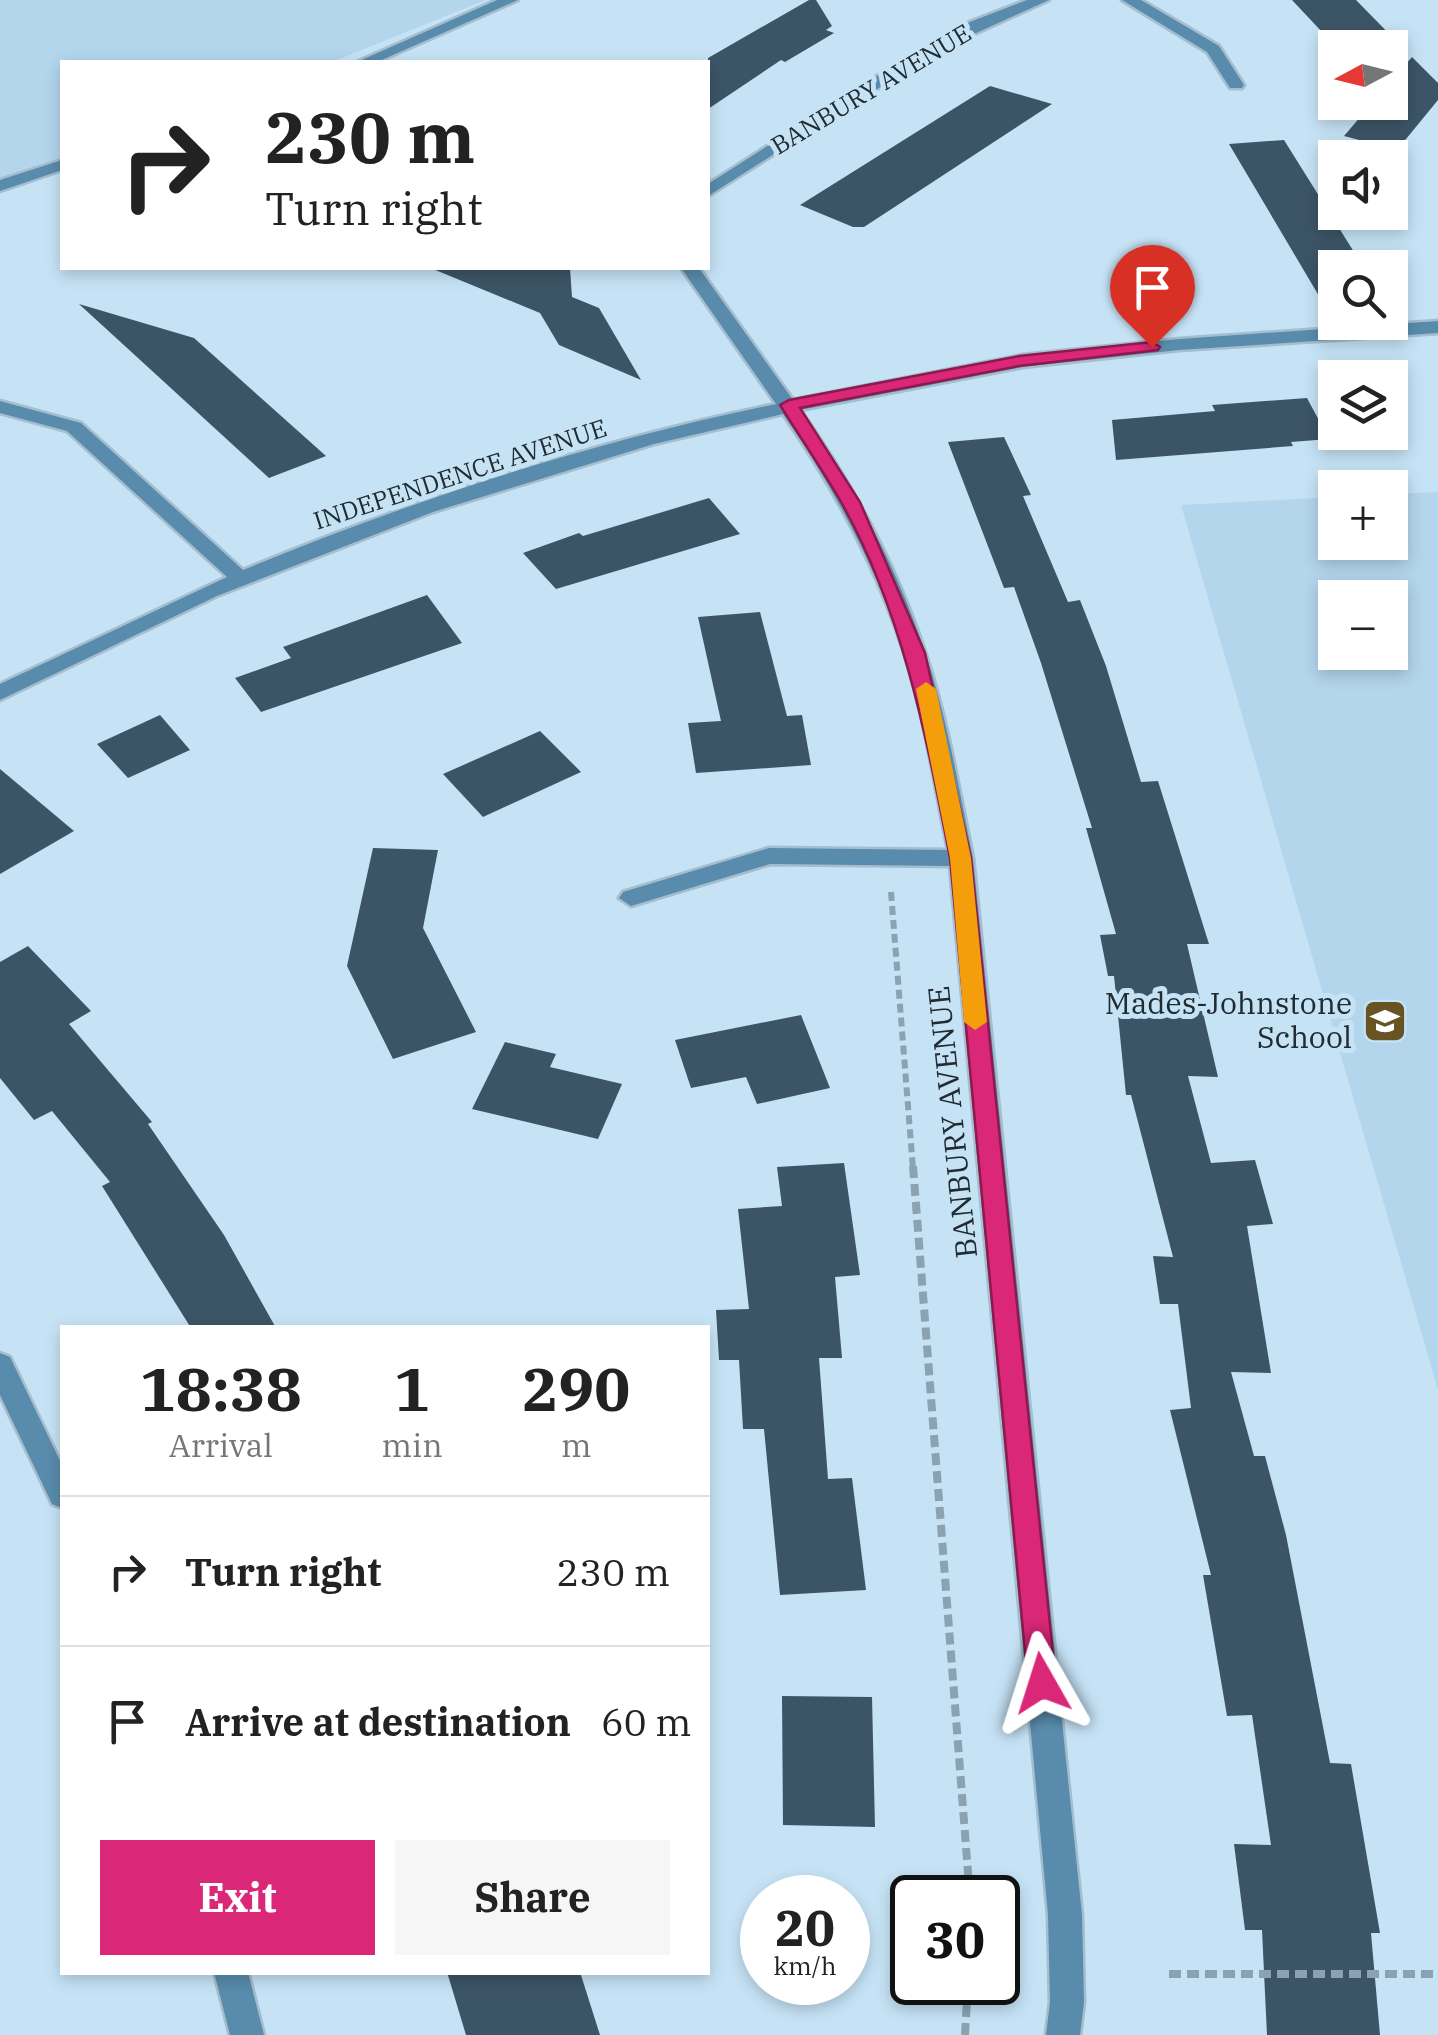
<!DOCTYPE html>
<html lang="en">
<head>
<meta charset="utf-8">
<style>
  :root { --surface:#fff; --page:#f6f6f6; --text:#222; --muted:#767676; --line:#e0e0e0; --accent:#db2777 }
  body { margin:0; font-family:"IBM Plex Serif",serif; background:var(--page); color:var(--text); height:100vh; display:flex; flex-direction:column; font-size:38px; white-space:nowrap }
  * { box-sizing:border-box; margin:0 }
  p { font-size:32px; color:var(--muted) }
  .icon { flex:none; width:55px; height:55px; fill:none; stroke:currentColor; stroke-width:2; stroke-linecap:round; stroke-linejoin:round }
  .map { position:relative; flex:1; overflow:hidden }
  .sheet { position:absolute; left:60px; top:1325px; width:650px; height:650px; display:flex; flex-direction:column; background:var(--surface); border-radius:0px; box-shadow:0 5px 15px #0003 }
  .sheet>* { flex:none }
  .top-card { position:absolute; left:60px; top:60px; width:650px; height:210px; border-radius:0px; box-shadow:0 5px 15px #0003; background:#fff; color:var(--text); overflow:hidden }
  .needle { width:65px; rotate:263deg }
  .buttons { position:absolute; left:1318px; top:30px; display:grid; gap:20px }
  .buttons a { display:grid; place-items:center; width:90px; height:90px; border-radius:0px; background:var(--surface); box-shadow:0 5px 15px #0003; font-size:50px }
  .speed { position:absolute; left:740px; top:1875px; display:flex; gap:20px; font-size:50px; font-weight:700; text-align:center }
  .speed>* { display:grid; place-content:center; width:130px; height:130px; border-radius:50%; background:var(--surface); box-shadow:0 5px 15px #0003; line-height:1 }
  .speed small { font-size:25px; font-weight:400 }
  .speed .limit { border:5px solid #111; border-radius:15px; background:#fff; color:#111 }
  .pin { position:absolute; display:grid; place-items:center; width:85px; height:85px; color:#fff; margin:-102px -42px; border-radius:50% 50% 50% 0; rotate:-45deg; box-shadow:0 0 10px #0007 }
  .pin .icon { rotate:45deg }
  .me { position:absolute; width:110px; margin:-55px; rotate:354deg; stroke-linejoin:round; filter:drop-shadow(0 0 8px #0008) }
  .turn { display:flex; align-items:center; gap:35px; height:210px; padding:0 40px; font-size:45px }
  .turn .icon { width:130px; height:130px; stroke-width:2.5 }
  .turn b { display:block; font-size:70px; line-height:85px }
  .eta { display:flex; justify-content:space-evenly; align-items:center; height:170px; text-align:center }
  .eta b { font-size:60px; font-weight:800; line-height:70px }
  .button { display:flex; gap:20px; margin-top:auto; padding:20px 40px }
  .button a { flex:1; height:115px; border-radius:0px; background:var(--accent); color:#fff; font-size:40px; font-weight:800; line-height:115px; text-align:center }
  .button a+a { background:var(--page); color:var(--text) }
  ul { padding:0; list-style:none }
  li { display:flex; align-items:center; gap:30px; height:150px; padding:0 40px; border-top:2px solid var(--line) }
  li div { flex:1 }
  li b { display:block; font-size:38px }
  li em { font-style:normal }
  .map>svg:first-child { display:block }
</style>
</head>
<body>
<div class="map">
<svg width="1438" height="2035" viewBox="0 0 1438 2035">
  <rect width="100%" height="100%" fill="#c6e3f6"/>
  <g fill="#b3d6ed" fill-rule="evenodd">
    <polygon points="0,0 486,0 332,62 62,62 62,157 0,177"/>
    <path d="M1438 492V1390L1181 505 1335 497V542H1390V494ZM1335 598H1390V652H1335Z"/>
  </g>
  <g fill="#3c5566">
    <polygon points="809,0 816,0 832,26 826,30 834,33 785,62 781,60 708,109 708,58"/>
    <polygon points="1292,0 1356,0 1403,48 1337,48"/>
    <polygon points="1412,57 1438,83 1438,100 1397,150 1344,136 1373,102 1390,102 1390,82"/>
    <polygon points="990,86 1052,104 864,227 853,227 800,205"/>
    <polygon points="1284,140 1364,268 1335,268 1335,323 1229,144"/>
    <polygon points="433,269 570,268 572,297 599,308 641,380 559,345 540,313"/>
    <polygon points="79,304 194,338 326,456 269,478"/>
    <polygon points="1307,398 1329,439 1291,442 1293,446 1116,460 1112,420 1215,411 1212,405"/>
    <polygon points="1004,437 1031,495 1023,496 1068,602 1080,600 1106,666 1141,782 1158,781 1209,944 1187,944 1218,1077 1188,1076 1211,1163 1255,1160 1273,1224 1247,1226 1271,1373 1231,1372 1254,1456 1265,1456 1286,1535 1330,1763 1351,1764 1380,1933 1371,1933 1380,2035 1267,2035 1262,1930 1245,1930 1234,1844 1271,1845 1252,1715 1227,1716 1203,1575 1211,1575 1170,1410 1191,1408 1178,1304 1160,1304 1153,1256 1173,1257 1131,1095 1126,1095 1114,976 1108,976 1100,935 1116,934 1086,828 1092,828 1041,663 1014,587 1004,588 948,442"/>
    <polygon points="709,498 740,534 556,589 523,553 579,533 583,536"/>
    <polygon points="427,595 462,643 261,712 235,678 291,658 283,647"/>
    <polygon points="760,612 787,716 802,715 811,765 696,773 688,723 721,721 698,617"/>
    <polygon points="160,715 190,750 128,778 97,744"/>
    <polygon points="540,731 581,772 483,817 443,774"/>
    <polygon points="0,769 74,831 0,874"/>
    <polygon points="373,848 438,850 423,928 476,1032 393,1059 347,966"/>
    <polygon points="28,946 91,1011 69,1024 152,1122 148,1124 224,1235 276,1328 191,1328 102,1186 110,1182 52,1111 34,1120 0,1078 0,962"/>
    <polygon points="801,1015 830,1088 757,1104 746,1077 691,1088 675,1040"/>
    <polygon points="505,1042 556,1054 550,1067 622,1084 598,1139 472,1109"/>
    <polygon points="844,1163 860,1275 835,1277 842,1358 819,1358 828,1479 852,1478 866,1590 780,1595 764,1429 743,1429 739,1360 719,1360 716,1310 749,1309 738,1209 782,1206 777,1167"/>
    <polygon points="782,1696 872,1697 875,1827 783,1825"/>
    <polygon points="447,1972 580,1972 600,2035 466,2035"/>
  </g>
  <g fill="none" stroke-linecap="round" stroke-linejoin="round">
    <g stroke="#a5becf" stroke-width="5">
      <g id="minor">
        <polygon points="497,0 518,0 377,62 357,62"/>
        <polygon points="1027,0 1049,0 939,50 708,196 708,184 927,44 962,25"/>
        <polygon points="1122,0 1141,0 1219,46 1244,85 1242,88 1230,88 1207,52"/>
        <polygon points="62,160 62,170 0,191 0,180"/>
        <path d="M681 268H699L793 400 1023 355 1179 339 1438 321V333L1179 350 1023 367 800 410C854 486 897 567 926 655 948 721 959 790 973 858L1082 1915 1084 2002 1080 2035H1046L1050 2002 1048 1915 950 866 770 864 631 906 619 898 623 892 769 848 948 850C938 802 930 753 919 706 894 601 844 502 783 414L654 444 433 512 217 596 0 700V684L227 577 67 431 0 413V401L81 423 243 570C415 499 594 441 776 404Z"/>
        <polygon points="0,1353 10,1357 62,1465 62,1508 52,1504 0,1395"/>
        <polygon points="214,1972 248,1972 264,2035 230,2035"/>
      </g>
    </g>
    <polyline stroke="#8ba2b1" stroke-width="6" stroke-dasharray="9 5" stroke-linecap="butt" points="891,892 913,1169"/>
    <g stroke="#8ba2b1" stroke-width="8" stroke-dasharray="12 6" stroke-linecap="butt">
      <polyline points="913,1166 970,1898"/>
      <polyline points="1169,1974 1438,1974"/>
      <polyline points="965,2035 968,1982"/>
    </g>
    <use href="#minor" fill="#598cac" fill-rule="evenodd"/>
  </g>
  <path fill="#db2777" stroke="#8e194d" stroke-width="2.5" d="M1152 342 1160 347 1158 350 1019 366 800 408 860 502 925 653 971 858 1056 1683 1052 1692 1042 1696 1032 1692 1028 1683 950 858C926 736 903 612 841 502 822 469 800 437 780 405L789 400 1019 356Z"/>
  <polygon fill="#f59e0b" points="926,682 936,689 971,858 987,1022 975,1030 964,1022 950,858 916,689"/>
  <defs>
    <g id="school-square" transform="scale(2.25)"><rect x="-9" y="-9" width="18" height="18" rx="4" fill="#685423" stroke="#c6e3f6"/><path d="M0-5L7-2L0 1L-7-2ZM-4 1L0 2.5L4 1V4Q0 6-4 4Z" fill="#fff"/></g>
  </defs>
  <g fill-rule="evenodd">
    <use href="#school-square" x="1385" y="1021"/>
  </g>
  <g text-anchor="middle" stroke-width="10" stroke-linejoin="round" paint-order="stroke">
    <g font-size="25" fill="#202b32" stroke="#c6e3f6">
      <text transform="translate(871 89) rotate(-31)" y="9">BANBURY AVENUE</text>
      <text transform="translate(460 474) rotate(-18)" y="9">INDEPENDENCE AVENUE</text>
    </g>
    <g font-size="30" fill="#202b32" stroke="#c6e3f6" text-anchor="end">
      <text x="1352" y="1014">Mades-Johnstone<tspan x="1352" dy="34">School</tspan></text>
    </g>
    <g font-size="30" fill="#202b32" stroke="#c6e3f6">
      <text transform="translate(953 1122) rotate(-96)" y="10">BANBURY AVENUE</text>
    </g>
  </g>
</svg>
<div class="buttons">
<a><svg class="needle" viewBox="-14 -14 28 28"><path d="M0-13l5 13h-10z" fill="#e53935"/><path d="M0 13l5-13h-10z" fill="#767676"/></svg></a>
<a><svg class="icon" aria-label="sound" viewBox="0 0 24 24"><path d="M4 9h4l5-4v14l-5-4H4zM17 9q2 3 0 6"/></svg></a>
<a><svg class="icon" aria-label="search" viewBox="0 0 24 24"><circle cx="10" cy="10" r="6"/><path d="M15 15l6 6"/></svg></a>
<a><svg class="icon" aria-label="layers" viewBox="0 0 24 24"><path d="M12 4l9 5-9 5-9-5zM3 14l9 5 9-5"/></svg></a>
<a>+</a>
<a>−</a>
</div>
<div class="speed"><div>20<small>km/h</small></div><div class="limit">30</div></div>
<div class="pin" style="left:1152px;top:347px;background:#d93025"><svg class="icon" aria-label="arrive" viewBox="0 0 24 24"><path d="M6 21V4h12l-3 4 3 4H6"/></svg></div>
<svg class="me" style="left:1042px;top:1683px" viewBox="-20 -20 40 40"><path d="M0-17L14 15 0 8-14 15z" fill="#db2777" stroke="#fff" stroke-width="4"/></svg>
<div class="top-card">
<div class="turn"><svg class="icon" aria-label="right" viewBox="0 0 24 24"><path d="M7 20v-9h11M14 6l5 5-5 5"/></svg><div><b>230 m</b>Turn right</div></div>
</div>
<section class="sheet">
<div class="eta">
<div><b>18:38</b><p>Arrival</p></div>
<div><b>1</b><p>min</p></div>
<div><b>290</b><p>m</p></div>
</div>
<ul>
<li><svg class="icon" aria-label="right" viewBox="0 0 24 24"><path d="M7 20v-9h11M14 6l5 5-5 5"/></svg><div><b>Turn right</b></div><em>230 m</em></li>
<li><svg class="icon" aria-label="arrive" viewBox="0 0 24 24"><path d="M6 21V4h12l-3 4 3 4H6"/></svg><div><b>Arrive at destination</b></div><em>60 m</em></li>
</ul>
<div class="button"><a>Exit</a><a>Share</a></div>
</section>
</div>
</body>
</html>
